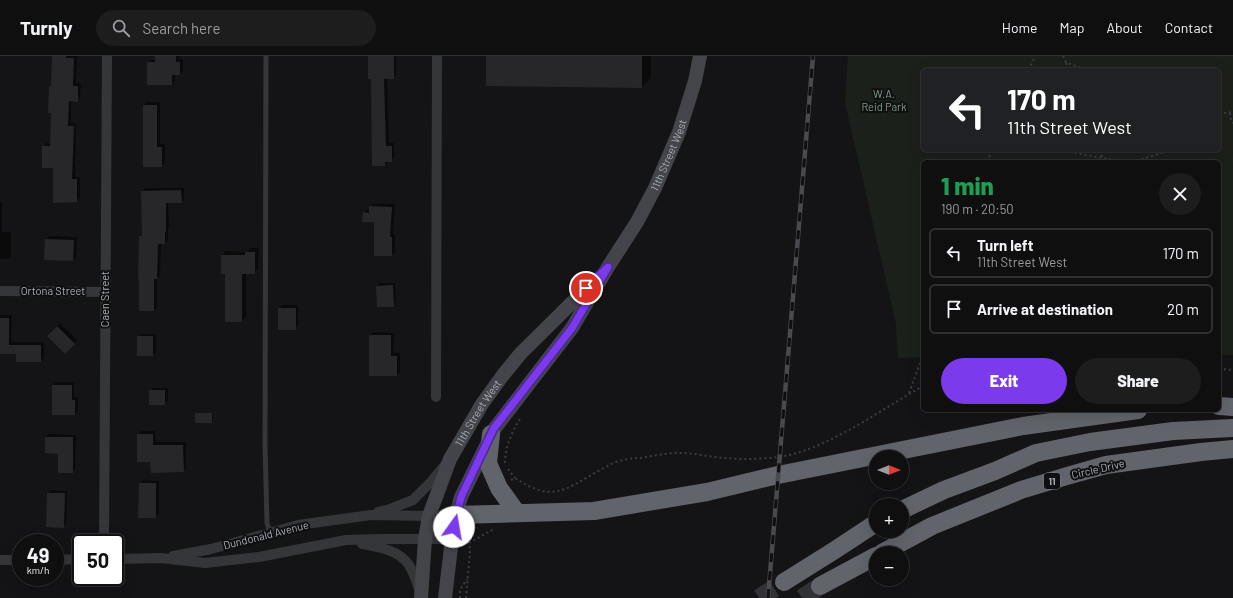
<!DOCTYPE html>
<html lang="en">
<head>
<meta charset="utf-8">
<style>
  :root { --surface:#0f0f10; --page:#1d1d1e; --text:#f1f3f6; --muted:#9b9c9f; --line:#2f2f30; --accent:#7c3aed }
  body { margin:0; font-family:Barlow,sans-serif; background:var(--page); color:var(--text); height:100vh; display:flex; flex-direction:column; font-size:15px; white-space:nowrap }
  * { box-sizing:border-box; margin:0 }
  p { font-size:13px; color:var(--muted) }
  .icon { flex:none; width:22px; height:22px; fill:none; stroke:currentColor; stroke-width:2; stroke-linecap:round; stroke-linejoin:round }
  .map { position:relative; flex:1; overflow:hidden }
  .side { position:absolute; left:921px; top:104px; width:300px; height:252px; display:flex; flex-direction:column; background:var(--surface); border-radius:6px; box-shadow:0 4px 16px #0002,0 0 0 1px var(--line) }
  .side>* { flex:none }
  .top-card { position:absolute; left:921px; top:12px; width:300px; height:84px; border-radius:6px; box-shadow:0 4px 16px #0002,0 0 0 1px var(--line); background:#202124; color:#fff; overflow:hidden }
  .needle { width:26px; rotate:90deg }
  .buttons { position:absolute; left:869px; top:394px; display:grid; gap:8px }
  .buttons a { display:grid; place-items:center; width:40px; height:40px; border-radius:50%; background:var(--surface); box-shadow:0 4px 16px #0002,0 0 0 1px var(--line); font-size:20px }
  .speed { position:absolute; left:12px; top:478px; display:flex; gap:8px; font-size:20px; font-weight:700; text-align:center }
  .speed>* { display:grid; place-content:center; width:52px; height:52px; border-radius:50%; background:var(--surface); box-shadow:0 4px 16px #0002,0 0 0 1px var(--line); line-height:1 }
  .speed small { font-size:10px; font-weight:400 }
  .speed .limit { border:2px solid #111; border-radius:6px; background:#fff; color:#111 }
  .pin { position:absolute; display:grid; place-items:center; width:34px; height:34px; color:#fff; margin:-17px; border:2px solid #fff; border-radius:50%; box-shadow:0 1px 4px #0007 }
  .me { position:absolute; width:44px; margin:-22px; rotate:13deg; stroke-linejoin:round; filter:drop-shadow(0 0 3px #0008) }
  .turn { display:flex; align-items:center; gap:14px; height:84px; padding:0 20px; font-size:18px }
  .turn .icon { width:52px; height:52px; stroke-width:2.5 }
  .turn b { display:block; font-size:28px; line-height:34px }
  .round { display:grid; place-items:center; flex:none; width:42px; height:42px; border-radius:21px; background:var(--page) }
  .overview { display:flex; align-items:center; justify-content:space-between; height:68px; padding:0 20px }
  h1 { font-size:24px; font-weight:800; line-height:30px; color:#1e9e55 }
  .cta { display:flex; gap:8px; margin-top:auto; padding:8px 20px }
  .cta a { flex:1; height:46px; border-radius:24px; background:var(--accent); color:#fff; font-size:16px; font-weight:800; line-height:46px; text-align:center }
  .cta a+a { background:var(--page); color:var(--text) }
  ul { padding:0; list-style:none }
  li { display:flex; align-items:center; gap:12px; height:50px; margin:0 8px 6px; padding:0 12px; border:2px solid var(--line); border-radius:6px }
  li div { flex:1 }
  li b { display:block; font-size:15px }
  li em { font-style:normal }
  header { display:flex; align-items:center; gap:24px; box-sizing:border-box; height:56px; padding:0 20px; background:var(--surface); border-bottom:1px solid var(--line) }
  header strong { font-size:19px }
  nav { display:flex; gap:22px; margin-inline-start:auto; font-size:14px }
  .search { width:280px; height:36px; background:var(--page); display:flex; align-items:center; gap:10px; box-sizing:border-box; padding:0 14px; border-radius:22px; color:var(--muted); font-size:15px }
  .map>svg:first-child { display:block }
</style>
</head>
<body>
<header>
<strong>Turnly</strong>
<div class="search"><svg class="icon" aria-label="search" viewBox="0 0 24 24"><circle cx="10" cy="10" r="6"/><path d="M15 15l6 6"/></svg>Search here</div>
<nav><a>Home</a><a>Map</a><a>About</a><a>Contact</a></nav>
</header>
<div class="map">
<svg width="1233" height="542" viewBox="0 0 1233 542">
  <rect width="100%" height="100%" fill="#141416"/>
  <path fill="#1b201b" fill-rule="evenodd" d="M848 0H1233V299H1219V106H923V301L898 302 896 268 845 47ZM923 14H1219V94H923Z"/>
  <g fill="#0007">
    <polygon points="53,0 77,0 76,27 81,27 80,41 77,44 71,44 71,67 76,68 75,121 80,121 80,142 77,145 54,146 54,111 43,91 46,87 51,88 52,56 50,30 52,28"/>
    <polygon points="156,0 179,0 179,3 183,3 183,15 180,18 175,18 175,25 172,28 148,28 148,7 151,4 156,4"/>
    <polygon points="369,0 396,0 396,19 393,22 387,22 389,87 394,87 394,102 385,109"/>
    <polygon points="487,0 651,0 651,22 641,31"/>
    <polygon points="147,46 160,46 160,88 165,88 165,107 161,110 144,110 144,49"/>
    <polygon points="145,132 184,132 184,143 181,146 168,146 169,172 168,173 168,184 165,187 161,187 160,219 157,222 157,251 154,254 140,181 143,178 142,135"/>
    <polygon points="0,146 2,146 2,176 11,176 11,200 8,203 0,203"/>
    <polygon points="373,148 395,148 393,178 395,178 395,196 392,199 375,165 364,157 367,154 370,154 370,151"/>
    <polygon points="49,180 77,181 76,201 73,204 46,183"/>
    <polygon points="250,192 259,192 258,213 254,217 246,217 246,261 242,265 226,217 222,199 226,195 247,196"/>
    <polygon points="380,227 395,227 396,246 393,250 377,230"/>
    <polygon points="282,249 298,249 298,270 295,273 279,252"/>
    <polygon points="0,259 12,259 11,286 44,286 44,302 41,305 17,297 0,297"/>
    <polygon points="60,267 77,284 65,296 48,279"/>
    <polygon points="373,276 394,277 393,297 400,297 400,316 397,319 370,279"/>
    <polygon points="141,278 156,278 156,296 153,299 138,281"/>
    <polygon points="56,326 74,326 74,341 78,341 78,355 75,358 53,329"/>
    <polygon points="153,332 168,332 168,345 165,348 150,335"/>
    <polygon points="197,357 213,357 213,365 212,366 196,358"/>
    <polygon points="141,375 155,375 156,386 186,386 186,412 183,415 138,378"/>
    <polygon points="49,378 76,379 75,413 72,416 59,397 46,381"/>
    <polygon points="143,424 159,425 159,458 156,461 140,428"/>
    <polygon points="51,434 67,435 66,468 63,471 48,437"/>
  </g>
  <g fill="#27272a">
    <polygon points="52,0 66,0 66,2 74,2 73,30 78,30 78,46 69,45 68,70 74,70 72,123 77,123 77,146 53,147 53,112 42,112 42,90 50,90 51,57 48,57 49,30 51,30"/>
    <polygon points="155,0 176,0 176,6 180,6 180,19 172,19 172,29 147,29 147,6 155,6"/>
    <polygon points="368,0 394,0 394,23 384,23 386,90 392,90 392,106 385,106 385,110 372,110 371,23 368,23"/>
    <polygon points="486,0 642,0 642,32 486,30"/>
    <polygon points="143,49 157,49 157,91 162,91 162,111 143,111"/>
    <polygon points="181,134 182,147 166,147 166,176 165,176 165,188 158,188 157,223 154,223 154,255 139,255 139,223 138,223 139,180 142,180 141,135"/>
    <polygon points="369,150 392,151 390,181 392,181 392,200 374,200 374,166 362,166 363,156 369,157"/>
    <polygon points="45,183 74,184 73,205 44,204"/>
    <polygon points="245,196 255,196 255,218 242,218 242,266 225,266 225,218 221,218 221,199 245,199"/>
    <polygon points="393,229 394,251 377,251 376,230"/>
    <rect x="278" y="252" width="18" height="22"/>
    <polygon points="0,262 9,262 9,289 41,289 41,306 16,306 16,298 0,298"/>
    <polygon points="57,270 75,288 65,298 47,280"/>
    <polygon points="369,279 391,279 391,300 397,300 397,320 369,320"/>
    <rect x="137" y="280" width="16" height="20"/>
    <polygon points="52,329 72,329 72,344 75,344 75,359 52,359"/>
    <rect x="149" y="334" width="16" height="15"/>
    <rect x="195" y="357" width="17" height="10"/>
    <polygon points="137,378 153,378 153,389 183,389 184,416 151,417 150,406 137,406"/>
    <polygon points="45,381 73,381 73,417 58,417 58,398 45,397"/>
    <polygon points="139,427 156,427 156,462 138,462"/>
    <polygon points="47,437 65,437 64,472 46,471"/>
  </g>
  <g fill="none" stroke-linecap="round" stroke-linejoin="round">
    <g stroke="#313236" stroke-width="18" stroke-dasharray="18 9" stroke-linecap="butt">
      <polyline points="759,542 784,526"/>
      <polyline points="802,542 820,530"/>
    </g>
    <g stroke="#3b3d41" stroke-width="2" stroke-dasharray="2 3" stroke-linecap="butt">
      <polyline points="1063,0 1066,6 1086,14"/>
      <polyline points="1066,7 1070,14"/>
      <polyline points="1029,14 1035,0"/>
      <polyline points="1230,57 1231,65 1233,67"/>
      <polyline points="1219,58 1233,56"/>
      <polyline points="1060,94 1102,102 1131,106"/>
      <polyline points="1101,94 1102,102"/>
      <polyline points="988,106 991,94"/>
      <polyline points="1132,106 1165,96 1166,94"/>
      <polyline points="1219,313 1233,314"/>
      <polyline points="909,337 923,299"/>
      <path d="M505 407C505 390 512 376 521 361"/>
      <polyline points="508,413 515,422"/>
      <path d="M511 424 515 422C553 447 564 434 600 414 606 411 612 407 619 405 626 403 633 402 640 402 653 400 666 397 679 397 695 397 710 401 725 402 746 404 777 403 797 397 842 383 882 353 923 330"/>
      <polyline points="469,487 494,473"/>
      <polyline points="460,542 460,534 467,523"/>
      <polyline points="466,542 470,495 469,478 470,472"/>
    </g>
    <polyline stroke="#35363a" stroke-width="5" points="266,0 265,389 267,467 270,476"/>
    <g stroke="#35363a" stroke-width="10">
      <polyline points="0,235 105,236"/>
      <polyline points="436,341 437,0"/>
      <polyline points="378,456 390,453 413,444 431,426 445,409"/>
      <polyline points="104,487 107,0"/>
      <path d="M362 488C379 491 399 494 409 509 414 517 417 527 420 535"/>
      <polyline points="173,500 211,493 298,469 371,459 429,460 456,459"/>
      <polyline points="115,503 161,502 205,507 259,501 346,484 381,483 452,483"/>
      <polyline points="0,504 21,504"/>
      <polyline points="55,504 81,503"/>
    </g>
    <g stroke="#44454a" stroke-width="14">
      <path id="s1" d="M421 542 425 483 429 460 450 403 482 348 503 319 521 297 594 225"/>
      <path id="s2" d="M445 542 452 483 456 459 461 441 495 372 572 272 608 211 637 166 655 132 679 76 695 25 700 0"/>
    </g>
    <g stroke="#62646b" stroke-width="18">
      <polyline points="1219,350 1233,351"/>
      <polyline points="491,378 488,407 499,432 517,457"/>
      <polyline points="902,454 944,434 995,415 1036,397 1090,386 1173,375 1233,372"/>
      <polyline points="456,459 594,455 707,436 778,419 1023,370 1138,354"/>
      <polyline points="882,497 932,470 1021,434 1067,420 1106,409 1201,396 1233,393"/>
      <polyline points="784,526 835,494 876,467"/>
      <polyline points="820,530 876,500"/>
    </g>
    <g stroke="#494a4f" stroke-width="4.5">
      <polyline id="rail" points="768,542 813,0"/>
    </g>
    <use href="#rail" stroke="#0f0f11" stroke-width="3" stroke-dasharray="9" stroke-linecap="butt"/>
  </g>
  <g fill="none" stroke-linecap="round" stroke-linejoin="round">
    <g stroke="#51269a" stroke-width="10">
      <polyline id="route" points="454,471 461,441 494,372 572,272 608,211 586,232"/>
    </g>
    <use href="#route" stroke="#7c3aed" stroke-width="7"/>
  </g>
  <g text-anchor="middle" stroke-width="4" stroke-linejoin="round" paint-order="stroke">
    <rect fill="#0f0f11" stroke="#797d84" stroke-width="1" x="1044" y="417" width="16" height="16" rx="3"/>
    <g font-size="10" font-weight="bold" fill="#a7acb5">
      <text x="1052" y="429">11</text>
    </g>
    <g font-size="11" fill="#7f9f80" stroke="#0f0f11">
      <text x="884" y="42">W.A.<tspan x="884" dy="13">Reid Park</tspan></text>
    </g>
    <g font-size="11" fill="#a7acb5" stroke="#0f0f11">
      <text dy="4" stroke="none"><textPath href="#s2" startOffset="504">11th Street West</textPath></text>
      <text x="53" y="239">Ortona Street</text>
      <text transform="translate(105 243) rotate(-90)" y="4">Caen Street</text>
      <text dy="4" stroke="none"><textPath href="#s1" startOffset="197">11th Street West</textPath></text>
      <text transform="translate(1098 413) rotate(-13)" y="4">Circle Drive</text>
      <text transform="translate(266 479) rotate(-14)" y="4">Dundonald Avenue</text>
    </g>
  </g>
</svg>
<div class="buttons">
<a><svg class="needle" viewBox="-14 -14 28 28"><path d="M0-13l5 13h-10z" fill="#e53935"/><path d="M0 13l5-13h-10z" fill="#9b9c9f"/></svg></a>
<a>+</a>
<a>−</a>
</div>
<div class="speed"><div>49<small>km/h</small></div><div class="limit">50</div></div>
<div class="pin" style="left:586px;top:232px;background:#d93025"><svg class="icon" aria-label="arrive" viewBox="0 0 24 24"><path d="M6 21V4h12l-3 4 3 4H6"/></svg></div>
<svg class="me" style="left:454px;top:471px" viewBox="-20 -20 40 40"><circle r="19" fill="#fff"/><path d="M0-13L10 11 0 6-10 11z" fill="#7c3aed"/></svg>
<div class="top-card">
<div class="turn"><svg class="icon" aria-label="left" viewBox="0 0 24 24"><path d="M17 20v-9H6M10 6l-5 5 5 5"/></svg><div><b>170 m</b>11th Street West</div></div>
</div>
<section class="side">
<div class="overview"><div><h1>1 min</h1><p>190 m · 20:50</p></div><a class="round"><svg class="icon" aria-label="close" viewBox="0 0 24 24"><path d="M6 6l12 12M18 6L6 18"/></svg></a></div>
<ul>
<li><svg class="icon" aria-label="left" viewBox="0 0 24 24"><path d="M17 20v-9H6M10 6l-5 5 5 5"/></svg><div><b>Turn left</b><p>11th Street West</p></div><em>170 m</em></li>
<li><svg class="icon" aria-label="arrive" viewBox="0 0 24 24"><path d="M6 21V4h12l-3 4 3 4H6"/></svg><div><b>Arrive at destination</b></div><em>20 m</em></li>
</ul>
<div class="cta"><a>Exit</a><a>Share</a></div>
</section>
</div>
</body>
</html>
